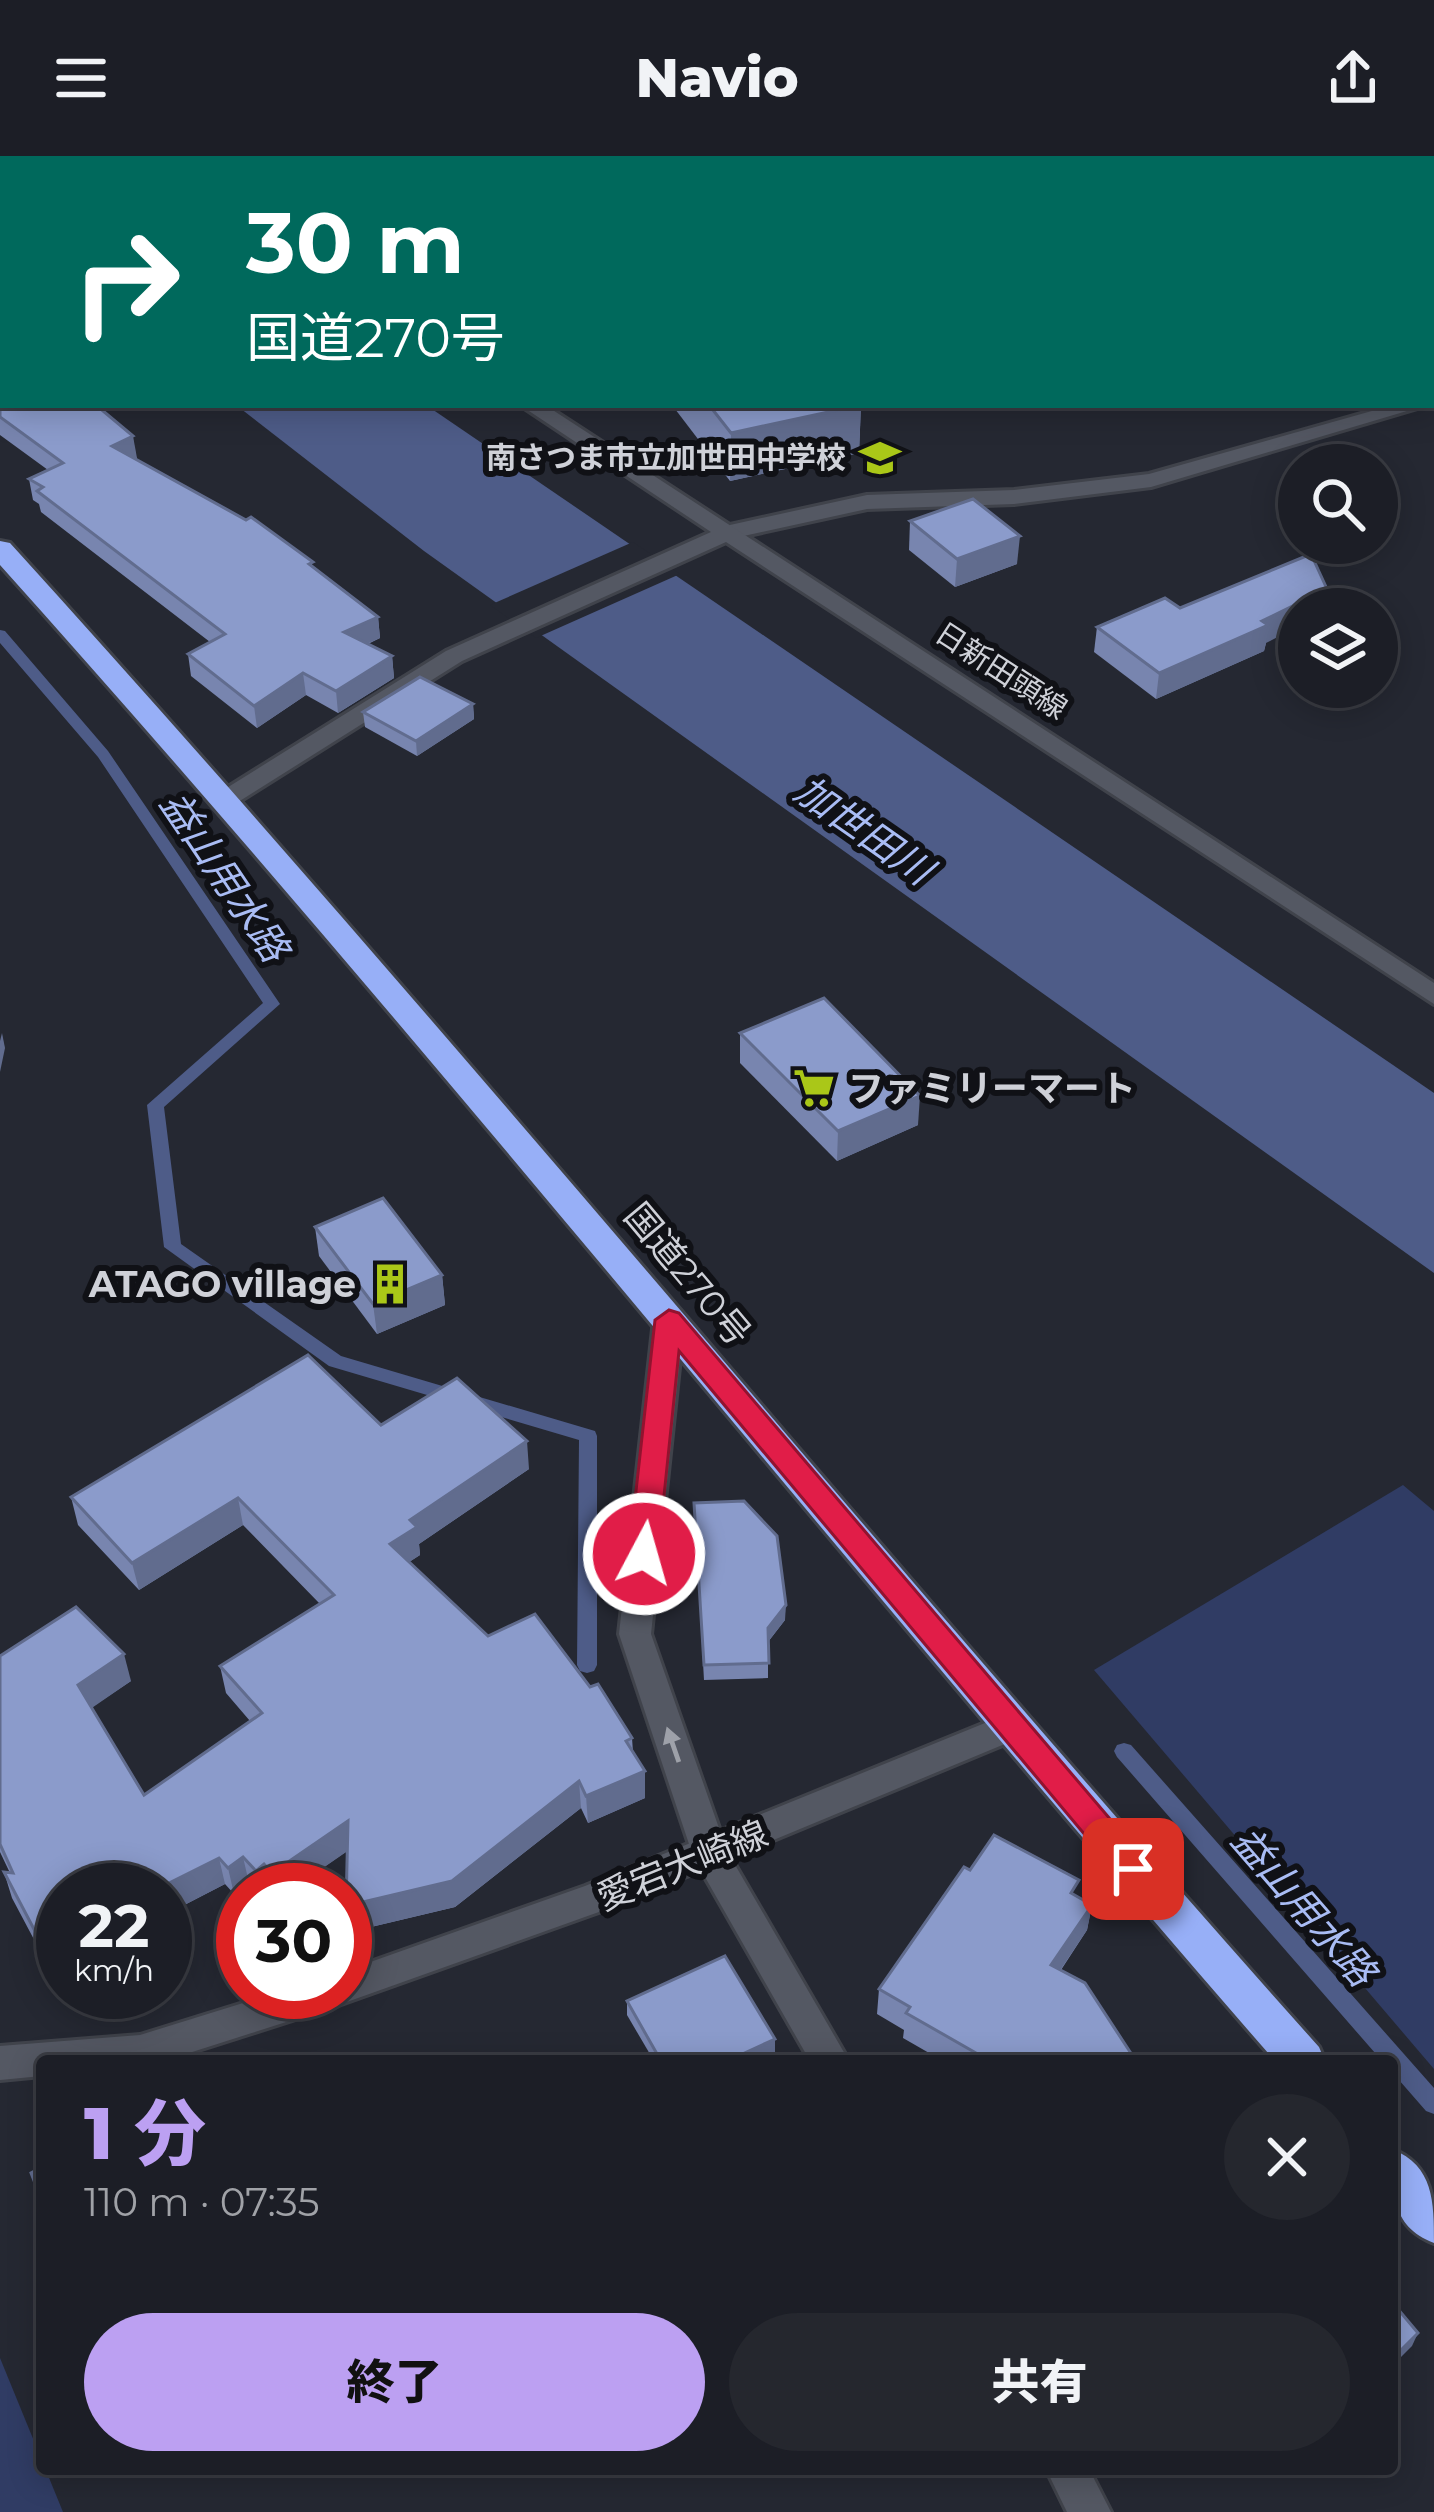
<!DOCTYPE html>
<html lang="ja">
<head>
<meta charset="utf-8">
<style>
  :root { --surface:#1c1e26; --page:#25272e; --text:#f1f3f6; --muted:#a0a2a7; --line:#3a3c43; --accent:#bca0f2 }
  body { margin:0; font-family:Montserrat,"Noto Sans JP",sans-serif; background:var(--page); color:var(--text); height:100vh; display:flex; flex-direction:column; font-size:45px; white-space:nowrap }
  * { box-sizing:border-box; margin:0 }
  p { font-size:39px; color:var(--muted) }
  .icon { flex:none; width:66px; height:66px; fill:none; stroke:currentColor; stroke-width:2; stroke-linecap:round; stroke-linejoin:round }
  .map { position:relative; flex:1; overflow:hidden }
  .panel { position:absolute; left:36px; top:1899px; width:1362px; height:420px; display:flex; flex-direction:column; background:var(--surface); border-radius:12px; box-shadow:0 6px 30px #0003,0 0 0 3px var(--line) }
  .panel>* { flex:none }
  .hud { position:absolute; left:0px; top:0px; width:1434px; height:252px; box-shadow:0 6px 30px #0003,0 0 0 3px var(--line); background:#00695c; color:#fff; overflow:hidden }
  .tools { position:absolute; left:1278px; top:288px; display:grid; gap:24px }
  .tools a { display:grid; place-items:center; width:120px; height:120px; border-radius:50%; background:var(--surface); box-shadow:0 6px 30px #0003,0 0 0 3px var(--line); font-size:60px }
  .speed { position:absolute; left:36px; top:1707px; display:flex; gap:24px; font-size:60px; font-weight:700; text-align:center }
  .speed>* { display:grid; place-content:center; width:156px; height:156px; border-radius:50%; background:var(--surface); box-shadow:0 6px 30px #0003,0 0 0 3px var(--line); line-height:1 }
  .speed small { font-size:30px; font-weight:400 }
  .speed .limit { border:18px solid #d22; background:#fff; color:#111 }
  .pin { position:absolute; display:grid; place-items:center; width:102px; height:102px; color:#fff; margin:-51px; border-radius:24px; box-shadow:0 6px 18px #0006 }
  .me { position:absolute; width:132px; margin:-66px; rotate:6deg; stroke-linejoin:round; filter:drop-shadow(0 0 9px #0008) }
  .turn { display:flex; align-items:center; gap:42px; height:252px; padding:0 48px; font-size:54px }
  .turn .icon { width:156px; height:156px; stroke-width:2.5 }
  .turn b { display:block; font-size:84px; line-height:102px }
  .round { display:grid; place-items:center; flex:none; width:126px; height:126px; border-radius:63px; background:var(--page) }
  .overview { display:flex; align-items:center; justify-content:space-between; height:204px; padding:0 48px }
  h1 { font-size:72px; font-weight:800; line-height:90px; color:var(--accent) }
  .button { display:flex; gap:24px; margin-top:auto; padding:24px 48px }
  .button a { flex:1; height:138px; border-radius:72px; background:var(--accent); color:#111; font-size:48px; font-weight:800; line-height:138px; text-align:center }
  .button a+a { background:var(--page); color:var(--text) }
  header { display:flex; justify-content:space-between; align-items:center; height:156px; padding:0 48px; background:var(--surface); font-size:54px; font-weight:800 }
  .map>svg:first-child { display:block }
</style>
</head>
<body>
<header><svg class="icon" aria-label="menu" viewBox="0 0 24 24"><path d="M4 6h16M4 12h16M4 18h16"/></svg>Navio<svg class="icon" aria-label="share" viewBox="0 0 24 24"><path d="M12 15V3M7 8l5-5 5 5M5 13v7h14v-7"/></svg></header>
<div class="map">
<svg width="1434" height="2356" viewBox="0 0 1434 2356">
  <rect width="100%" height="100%" fill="#252832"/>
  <g fill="#303c64">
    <polygon points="1403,1329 1434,1355 1434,1913 1094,1514"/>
    <polygon points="0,2202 63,2356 0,2356"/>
  </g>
  <polygon fill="#4e5c88" points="236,249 426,249 1434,937 1434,1117 424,395"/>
  <polygon fill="#252832" points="633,386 680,418 536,482 490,449"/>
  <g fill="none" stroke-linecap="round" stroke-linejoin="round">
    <g fill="#4e5c88" fill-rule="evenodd">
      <polygon points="0,474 5,475 108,595 280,848 164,951 181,1088 341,1200 595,1275 597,1280 597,1509 594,1515 587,1517 580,1515 577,1509 579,1284 329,1210 164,1091 147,949 263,847 98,601 0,487"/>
      <polygon points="1124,1587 1131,1589 1434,1932 1434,1958 1426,1955 1392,1916 1392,1905 1382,1905 1117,1601 1114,1595 1117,1589"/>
    </g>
    <g stroke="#40434b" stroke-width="6">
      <g id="street">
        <polygon points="1393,249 1427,249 1151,331 1014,348 867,353 730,383 719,376 730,369 867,339 1014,334 1149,318"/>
        <polygon points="669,1153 680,1156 684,1164 651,1478 727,1695 849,1905 810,1905 693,1700 619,1478 654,1164 658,1156"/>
        <polygon points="1046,2313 1089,2313 1111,2356 1067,2356"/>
      </g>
    </g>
    <g stroke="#40434b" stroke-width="6">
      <g id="secondary">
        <polygon points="262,0 280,0 282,3 264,3"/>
        <polygon points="520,249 545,249 1434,827 1434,848 726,386 462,505 235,648 217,648 214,643 217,638 446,495 711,376"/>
        <polygon points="1012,1556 1024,1560 1029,1570 1024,1580 610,1752 330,1852 164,1905 42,1905 42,1920 0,1924 0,1890 140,1879 279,1836 345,1836 345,1815 585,1730"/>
      </g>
    </g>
    <g stroke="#40434b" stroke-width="6">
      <g id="highway">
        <path d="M0 385 10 387C457 879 876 1395 1319 1891L1325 1905H1275C844 1411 438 897 0 409Z"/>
        <path d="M1392 1993C1434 2010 1434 2046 1434 2087 1390 2070 1392 2034 1392 1993Z"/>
      </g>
    </g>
    <use href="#street" fill="#545863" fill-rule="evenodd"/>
    <use href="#secondary" fill="#545863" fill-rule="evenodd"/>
    <use href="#highway" fill="#97aff7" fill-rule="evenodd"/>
  </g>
  <g fill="#7885af">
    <polygon points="0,179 137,302 135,303 313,411 378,461 380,482 368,488 392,500 394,522 338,557 306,539 257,572 191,520 188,498 210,486 41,356 39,348 33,344 29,323 48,314 0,279"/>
    <polygon points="672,249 861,249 859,297 730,325"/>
    <polygon points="910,365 1017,408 955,431 909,394"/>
    <polygon points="1180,452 1266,487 1264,495 1156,543 1094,496 1097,471"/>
    <polygon points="473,548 474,563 417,600 365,571 363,556"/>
    <polygon points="740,877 918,969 837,1005 740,907"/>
    <polygon points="315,1071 442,1119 445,1149 377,1178 319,1100"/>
    <polygon points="381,1269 529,1313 419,1388 420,1399 409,1406 488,1480 590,1531 632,1582 633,1596 645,1615 645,1642 588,1667 581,1652 455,1751 350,1776 346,1750 347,1695 291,1734 255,1734 249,1727 234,1738 225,1728 165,1759 165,1734 63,1734 63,1822 56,1825 12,1742 4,1716 10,1717 0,1696 0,1500 131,1525 92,1551 144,1639 250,1565 226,1537 220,1510 320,1448 243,1369 139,1434 78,1369 71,1341"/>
    <polygon points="695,1362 785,1464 768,1486 768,1522 704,1524"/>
    <polygon points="970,1714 1076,1740 1092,1749 1087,1774 1061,1814 1136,1905 943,1905 903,1882 904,1874 877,1858 879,1833"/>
    <polygon points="627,1845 775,1897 757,1905 654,1905 627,1859"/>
  </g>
  <g fill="#616c8e">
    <polygon points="861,249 859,297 730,325 731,277"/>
    <polygon points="133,280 137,302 116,311 112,290"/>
    <polygon points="1020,380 1017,408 955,431 957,403"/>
    <polygon points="1327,433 1323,453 1299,453 1299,470 1266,487 1264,495 1156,543 1159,517"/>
    <polygon points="378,461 380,482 346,497 344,476"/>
    <polygon points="392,500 394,522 338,557 336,535"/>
    <polygon points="303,517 306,539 257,572 254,550"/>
    <polygon points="473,548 474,563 417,600 416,585"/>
    <polygon points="2,877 5,892 0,916 0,885"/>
    <polygon points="920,940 918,969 837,1005 838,975"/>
    <polygon points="442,1119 445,1149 377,1178 373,1148"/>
    <polygon points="527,1285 529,1313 419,1388 420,1399 394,1416 390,1388 410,1364"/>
    <polygon points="238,1342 243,1369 139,1434 132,1407"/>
    <polygon points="786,1449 785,1464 767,1487 768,1472"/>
    <polygon points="124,1498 131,1525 86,1556 78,1529"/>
    <polygon points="645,1615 645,1642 588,1667 586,1640"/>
    <polygon points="579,1625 581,1652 455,1751 350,1776 346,1750"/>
    <polygon points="348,1665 352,1692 291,1734 275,1734 272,1717"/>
    <polygon points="243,1701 249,1727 234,1738 228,1712"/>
    <polygon points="219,1702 225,1728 165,1759 165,1734 155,1734"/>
    <polygon points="264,1708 270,1734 260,1734 256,1715"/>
    <polygon points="1092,1749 1087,1774 1047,1834 1051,1809"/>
    <polygon points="63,1792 63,1822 56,1825 48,1800"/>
    <polygon points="775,1883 775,1897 757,1905 727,1905"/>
    <polygon points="1418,2177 1412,2190 1392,2210 1392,2203"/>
  </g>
  <g fill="#8b9bcb" stroke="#616c8e" stroke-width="3">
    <polygon points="340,0 618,0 620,3 342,3"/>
    <polygon points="0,179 3,181 3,249 96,249 133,280 112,290 246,364 251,361 313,406 309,408 378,461 344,476 392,500 336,535 303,517 254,550 188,498 225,478 37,335 43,331 29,323 63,307 0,261"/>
    <polygon points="709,249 861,249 731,277"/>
    <polygon points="973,343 1020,380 957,403 910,365"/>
    <polygon points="1311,398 1327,433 1262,465 1268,469 1159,517 1097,471 1165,442 1180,452"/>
    <polygon points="420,521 473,548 416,585 363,556"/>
    <polygon points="824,842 920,940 838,975 740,877"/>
    <polygon points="383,1042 442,1119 373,1148 315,1071"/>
    <polygon points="308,1199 381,1269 457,1222 527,1285 410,1364 417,1371 390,1388 488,1480 535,1458 590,1531 598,1528 632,1582 626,1585 645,1615 586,1640 579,1625 452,1725 346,1750 348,1665 272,1717 264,1708 256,1715 243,1701 228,1712 219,1702 155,1734 63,1734 63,1792 48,1800 4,1716 13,1717 0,1688 0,1500 76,1451 124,1498 78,1529 144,1639 262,1557 220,1510 334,1439 238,1342 132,1407 71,1341"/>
    <polygon points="744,1345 777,1380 786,1449 768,1472 769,1507 704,1509 694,1347"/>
    <polygon points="994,1679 1079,1724 1071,1737 1092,1749 1051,1809 1085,1827 1136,1905 990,1905 906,1857 910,1851 879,1833 964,1711 970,1714"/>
    <polygon points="725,1800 775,1883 727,1905 661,1905 627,1845"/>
    <polygon points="42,2011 42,2045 31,2017"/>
    <polygon points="1392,2146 1418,2177 1392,2203"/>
  </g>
  <defs><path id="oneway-solid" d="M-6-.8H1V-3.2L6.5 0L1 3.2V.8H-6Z" transform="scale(3)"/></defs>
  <use fill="#9ea1a9" href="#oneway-solid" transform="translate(673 1589) rotate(-109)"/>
  <polygon fill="#e11d48" stroke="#92132f" stroke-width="3" points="669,1154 679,1157 1145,1704 1149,1713 1145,1723 1133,1727 1122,1723 679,1195 658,1398 654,1406 633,1406 629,1398 655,1164"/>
  <defs>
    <g id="school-bare" transform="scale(3.24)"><path d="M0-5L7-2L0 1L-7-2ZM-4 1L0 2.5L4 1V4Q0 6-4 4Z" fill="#aac718" stroke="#101116" stroke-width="2.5" paint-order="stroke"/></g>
    <g id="supermarket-bare" transform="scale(3.24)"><path d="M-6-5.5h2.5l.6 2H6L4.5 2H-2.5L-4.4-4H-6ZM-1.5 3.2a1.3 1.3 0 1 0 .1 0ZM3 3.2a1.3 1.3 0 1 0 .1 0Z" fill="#aac718" stroke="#101116" stroke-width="2.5" paint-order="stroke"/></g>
    <g id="building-bare" transform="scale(3.24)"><path d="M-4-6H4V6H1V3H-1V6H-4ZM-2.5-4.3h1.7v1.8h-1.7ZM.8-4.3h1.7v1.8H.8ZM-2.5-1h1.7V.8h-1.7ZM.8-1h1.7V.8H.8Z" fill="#aac718" stroke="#101116" stroke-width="2.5" paint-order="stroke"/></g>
  </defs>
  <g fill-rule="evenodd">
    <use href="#school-bare" x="880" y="302"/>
    <use href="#supermarket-bare" x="814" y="932"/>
    <use href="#building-bare" x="390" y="1128"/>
  </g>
  <g text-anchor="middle" stroke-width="12" stroke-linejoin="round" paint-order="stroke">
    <g font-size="30" font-weight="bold" fill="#cfd1d8" stroke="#101116" text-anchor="end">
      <text x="846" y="312">南さつま市立加世田中学校</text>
    </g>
    <g font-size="30" fill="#cfd1d8" stroke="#101116">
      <text transform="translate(1001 515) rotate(33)" y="10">日新田頭線</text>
    </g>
    <g font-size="36" font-weight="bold" fill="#cfd1d8" stroke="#101116" text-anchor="start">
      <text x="848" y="945">ファミリーマート</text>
      <text x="356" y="1141" text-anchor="end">ATAGO village</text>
    </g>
    <g font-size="36" fill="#cfd1d8" stroke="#101116">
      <text transform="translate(688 1118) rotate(50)" y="13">国道270号</text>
      <text transform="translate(682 1709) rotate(-22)" y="13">愛宕大崎線</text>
    </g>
    <g font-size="39" font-style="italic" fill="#a9bcf4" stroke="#101116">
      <text transform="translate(864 674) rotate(35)" y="14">加世田川</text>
      <text transform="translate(225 720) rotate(56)" y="14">益山用水路</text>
      <text transform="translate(1304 1750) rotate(49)" y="14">益山用水路</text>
    </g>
  </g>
</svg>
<div class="tools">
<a><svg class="icon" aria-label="search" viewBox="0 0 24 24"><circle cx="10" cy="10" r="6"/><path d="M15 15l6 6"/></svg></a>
<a><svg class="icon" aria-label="layers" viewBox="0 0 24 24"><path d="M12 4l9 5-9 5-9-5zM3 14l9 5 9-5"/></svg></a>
</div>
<div class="speed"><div>22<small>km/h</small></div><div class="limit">30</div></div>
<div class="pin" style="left:1133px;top:1713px;background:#d93025"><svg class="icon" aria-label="arrive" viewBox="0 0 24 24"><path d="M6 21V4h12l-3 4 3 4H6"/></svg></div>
<svg class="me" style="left:644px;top:1398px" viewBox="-20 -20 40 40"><circle r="17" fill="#e11d48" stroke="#fff" stroke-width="3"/><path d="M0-11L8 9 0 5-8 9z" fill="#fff"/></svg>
<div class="hud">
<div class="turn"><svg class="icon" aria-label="right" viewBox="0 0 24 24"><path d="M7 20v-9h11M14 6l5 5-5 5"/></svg><div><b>30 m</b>国道270号</div></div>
</div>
<section class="panel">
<div class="overview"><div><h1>1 分</h1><p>110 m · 07:35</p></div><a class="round"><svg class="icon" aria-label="close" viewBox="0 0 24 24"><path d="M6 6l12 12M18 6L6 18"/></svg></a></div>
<div class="button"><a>終了</a><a>共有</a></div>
</section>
</div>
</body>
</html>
